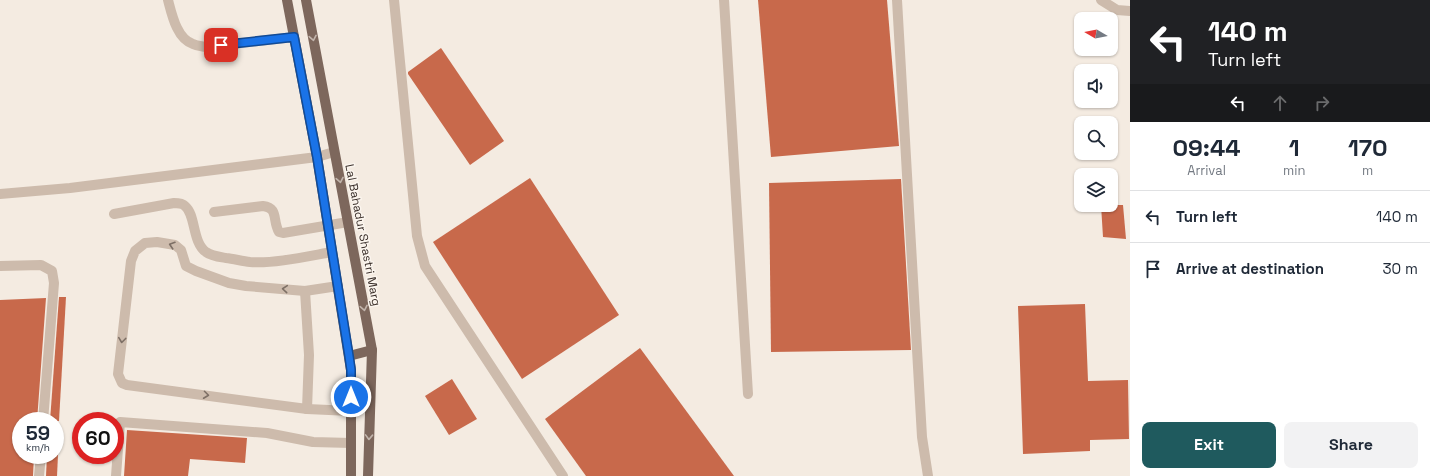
<!DOCTYPE html>
<html lang="en">
<head>
<meta charset="utf-8">
<style>
  :root { --surface:#fff; --page:#f2f2f3; --text:#1f2937; --muted:#747a83; --line:#e0e1e3; --accent:#1f5a5e }
  body { margin:0; font-family:"Space Grotesk",sans-serif; background:var(--page); color:var(--text); height:100vh; display:flex; flex-direction:column; font-size:15px; white-space:nowrap }
  * { box-sizing:border-box; margin:0 }
  p { font-size:13px; color:var(--muted) }
  .icon { flex:none; width:22px; height:22px; fill:none; stroke:currentColor; stroke-width:2; stroke-linecap:round; stroke-linejoin:round }
  .map { position:relative; flex:1; overflow:hidden }
  .side { display:flex; flex-direction:column; background:var(--surface); width:300px }
  .side>* { flex:none }
  .hud { background:#202124; color:#fff; overflow:hidden }
  .needle { width:26px; rotate:280deg }
  .fabs { position:absolute; left:1074px; top:12px; display:grid; gap:8px }
  .fabs a { display:grid; place-items:center; width:44px; height:44px; border-radius:8px; background:var(--surface); box-shadow:0 1px 3px #0004; font-size:20px }
  .speed { position:absolute; left:12px; top:412px; display:flex; gap:8px; font-size:20px; font-weight:700; text-align:center }
  .speed>* { display:grid; place-content:center; width:52px; height:52px; border-radius:50%; background:var(--surface); box-shadow:0 1px 3px #0004; line-height:1 }
  .speed small { font-size:10px; font-weight:400 }
  .speed .limit { border:6px solid #d22; background:#fff; color:#111 }
  .pin { position:absolute; display:grid; place-items:center; width:34px; height:34px; color:#fff; margin:-17px; border-radius:8px; box-shadow:0 2px 6px #0006 }
  .me { position:absolute; width:44px; margin:-22px; rotate:0deg; stroke-linejoin:round; filter:drop-shadow(0 0 3px #0008) }
  .turn { display:flex; align-items:center; gap:14px; height:84px; padding:0 12px; font-size:18px }
  .turn .icon { width:52px; height:52px; stroke-width:2.5 }
  .turn b { display:block; font-size:28px; line-height:34px }
  .lanes { display:flex; align-items:center; height:38px; padding:0 12px; background:#0003; justify-content:center; gap:20px; direction:ltr }
  .lanes .off { opacity:.35 }
  .eta { display:flex; justify-content:space-evenly; align-items:center; height:68px; text-align:center }
  .eta b { font-size:24px; font-weight:700; line-height:28px }
  .action { display:flex; gap:8px; margin-top:auto; padding:8px 12px }
  .action a { flex:1; height:46px; border-radius:8px; background:var(--accent); color:#fff; font-size:16px; font-weight:700; line-height:46px; text-align:center }
  .action a+a { background:var(--page); color:var(--text) }
  ul { padding:0; list-style:none }
  li { display:flex; align-items:center; gap:12px; height:52px; padding:0 12px; border-top:1px solid var(--line) }
  li div { flex:1 }
  li b { display:block; font-size:15px }
  li em { font-style:normal }
  main { display:flex; flex:1; min-height:0 }
  .map>svg:first-child { display:block }
</style>
</head>
<body>
<main>
<div class="map">
<svg width="1130" height="476" viewBox="0 0 1130 476">
  <rect width="100%" height="100%" fill="#f4ebe1"/>
  <g fill="#c8694b">
    <polygon points="758,0 887,0 899,146 771,157"/>
    <polygon points="441,48 504,141 470,165 408,74 408,72"/>
    <polygon points="530,178 619,315 522,379 433,242"/>
    <polygon points="901,179 911,350 771,352 769,183"/>
    <polygon points="1101,205 1123,205 1126,239 1103,237"/>
    <polygon points="59,297 66,297 59,421 50,421"/>
    <polygon points="46,298 37,421 21,421 21,455 34,455 33,476 0,476 0,300"/>
    <polygon points="1085,304 1088,381 1128,380 1129,439 1090,440 1090,451 1023,454 1018,306"/>
    <polygon points="640,348 734,476 586,476 545,419"/>
    <polygon points="452,379 477,419 449,435 425,396"/>
    <polygon points="127,430 247,438 245,463 190,459 188,476 124,476"/>
    <polygon points="47,455 58,455 57,476 46,476"/>
  </g>
  <g fill="none" stroke-linecap="round" stroke-linejoin="round">
    <g stroke="#cdbbac" stroke-width="10">
      <path d="M168 0C172 15 177 39 193 44 197 46 202 46 206 47L294 37"/>
      <polyline points="394,0 417,236 425,266 563,476"/>
      <polyline points="724,0 748,394"/>
      <polyline points="897,0 922,437 928,476"/>
      <polyline points="1101,0 1117,10 1130,11"/>
      <polyline points="0,194 70,188 317,157 334,152"/>
      <path d="M214 212 263 206C279 208 272 220 279 232L283 233 348 222"/>
      <path d="M114 214 174 203C178 203 182 203 185 206 196 215 192 242 206 252 211 256 220 257 226 258 234 259 242 261 250 262 273 264 309 256 332 252"/>
      <polyline points="0,266 41,265 52,271 54,283 43,421"/>
      <polyline points="338,286 305,291 246,286 229,283 196,271 186,266 181,250 175,245 157,242 145,243 135,251 131,261 118,374 122,383 127,385 307,409 351,411"/>
      <polyline points="305,291 309,355 307,409"/>
      <polyline points="39,476 41,455"/>
      <polyline points="116,476 120,422 267,433 313,442 351,443"/>
    </g>
    <g stroke="#7d675c" stroke-width="10">
      <polyline points="287,0 317,157 351,370 351,476"/>
      <polyline points="306,0 372,350 368,476"/>
      <polyline points="349,356 372,350"/>
    </g>
  </g>
  <defs><path id="oneway-chevron" d="M-2-3.5L2.5 0L-2 3.5" fill="none" stroke-width="1.6" stroke-linecap="round" stroke-linejoin="round"/></defs>
  <g stroke="#c2b5ac">
    <use href="#oneway-chevron" transform="translate(313 38) rotate(79)"/>
    <use href="#oneway-chevron" transform="translate(340 180) rotate(79)"/>
    <use href="#oneway-chevron" transform="translate(364 308) rotate(79)"/>
    <use href="#oneway-chevron" transform="translate(369 437) rotate(92)"/>
  </g>
  <g stroke="#7d6f65">
    <use href="#oneway-chevron" transform="translate(172 245) rotate(-162)"/>
    <use href="#oneway-chevron" transform="translate(285 289) rotate(-175)"/>
    <use href="#oneway-chevron" transform="translate(122 340) rotate(97)"/>
    <use href="#oneway-chevron" transform="translate(206 395) rotate(7)"/>
  </g>
  <g fill="none" stroke-linecap="round" stroke-linejoin="round">
    <g stroke="#114b97" stroke-width="10">
      <polyline id="route" points="221,45 294,37 317,157 349,356 351,370 351,397"/>
    </g>
    <use href="#route" stroke="#1a73e8" stroke-width="7"/>
  </g>
  <g text-anchor="middle" stroke-width="3" stroke-linejoin="round" paint-order="stroke">
    <g font-size="12" fill="#3b302b" stroke="#fbf5ee">
      <text transform="translate(363 235) rotate(79)" y="4">Lal Bahadur Shastri Marg</text>
    </g>
  </g>
</svg>
<div class="fabs">
<a><svg class="needle" viewBox="-14 -14 28 28"><path d="M0-13l5 13h-10z" fill="#e53935"/><path d="M0 13l5-13h-10z" fill="#747a83"/></svg></a>
<a><svg class="icon" aria-label="sound" viewBox="0 0 24 24"><path d="M4 9h4l5-4v14l-5-4H4zM17 9q2 3 0 6"/></svg></a>
<a><svg class="icon" aria-label="search" viewBox="0 0 24 24"><circle cx="10" cy="10" r="6"/><path d="M15 15l6 6"/></svg></a>
<a><svg class="icon" aria-label="layers" viewBox="0 0 24 24"><path d="M12 4l9 5-9 5-9-5zM3 14l9 5 9-5"/></svg></a>
</div>
<div class="speed"><div>59<small>km/h</small></div><div class="limit">60</div></div>
<div class="pin" style="left:221px;top:45px;background:#d93025"><svg class="icon" aria-label="arrive" viewBox="0 0 24 24"><path d="M6 21V4h12l-3 4 3 4H6"/></svg></div>
<svg class="me" style="left:351px;top:397px" viewBox="-20 -20 40 40"><circle r="17" fill="#1a73e8" stroke="#fff" stroke-width="3"/><path d="M0-11L8 9 0 5-8 9z" fill="#fff"/></svg>
</div>
<section class="side">
<div class="hud">
<div class="turn"><svg class="icon" aria-label="left" viewBox="0 0 24 24"><path d="M17 20v-9H6M10 6l-5 5 5 5"/></svg><div><b>140 m</b>Turn left</div></div>
<div class="lanes"><svg class="icon" aria-label="left" viewBox="0 0 24 24"><path d="M17 20v-9H6M10 6l-5 5 5 5"/></svg><svg class="icon off" aria-label="ahead" viewBox="0 0 24 24"><path d="M12 20V5M6 11l6-6 6 6"/></svg><svg class="icon off" aria-label="right" viewBox="0 0 24 24"><path d="M7 20v-9h11M14 6l5 5-5 5"/></svg></div>
</div>
<div class="eta">
<div><b>09:44</b><p>Arrival</p></div>
<div><b>1</b><p>min</p></div>
<div><b>170</b><p>m</p></div>
</div>
<ul>
<li><svg class="icon" aria-label="left" viewBox="0 0 24 24"><path d="M17 20v-9H6M10 6l-5 5 5 5"/></svg><div><b>Turn left</b></div><em>140 m</em></li>
<li><svg class="icon" aria-label="arrive" viewBox="0 0 24 24"><path d="M6 21V4h12l-3 4 3 4H6"/></svg><div><b>Arrive at destination</b></div><em>30 m</em></li>
</ul>
<div class="action"><a>Exit</a><a>Share</a></div>
</section>
</main>
</body>
</html>
